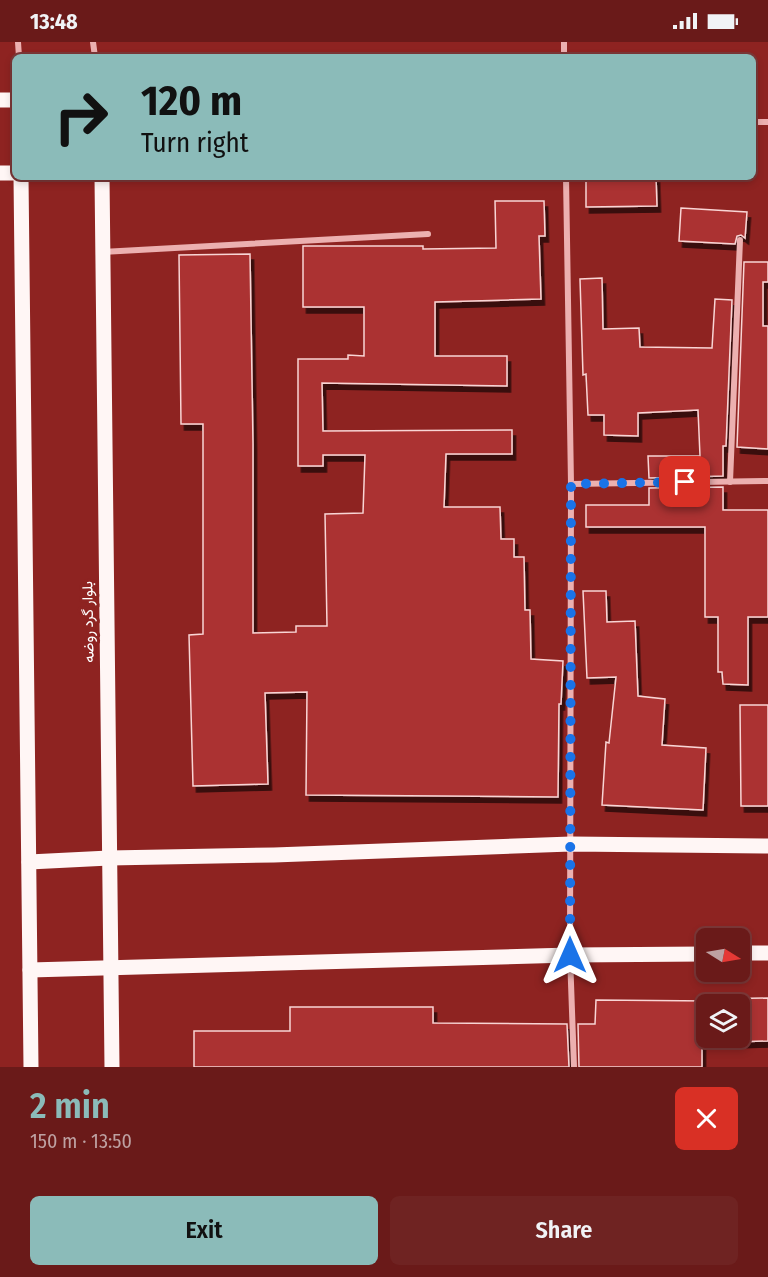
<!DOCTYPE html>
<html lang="en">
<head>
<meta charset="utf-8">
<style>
  :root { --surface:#6a1a19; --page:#6f2322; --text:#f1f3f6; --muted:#bea1a2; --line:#7d3838; --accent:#8bbbb9 }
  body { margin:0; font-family:"Fira Sans Condensed",Vazirmatn,sans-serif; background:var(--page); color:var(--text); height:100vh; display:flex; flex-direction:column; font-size:22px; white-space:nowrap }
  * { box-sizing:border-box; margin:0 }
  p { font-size:20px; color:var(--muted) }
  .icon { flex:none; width:33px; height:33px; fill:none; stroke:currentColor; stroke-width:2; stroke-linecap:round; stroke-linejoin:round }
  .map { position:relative; height:1025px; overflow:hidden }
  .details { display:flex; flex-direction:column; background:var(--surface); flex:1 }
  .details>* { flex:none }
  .banner { position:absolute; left:12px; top:12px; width:744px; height:126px; border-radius:9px; box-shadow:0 3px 9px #0003,0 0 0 2px var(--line); background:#8bbbb9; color:#111; overflow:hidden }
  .needle { width:39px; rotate:101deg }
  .controls { position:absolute; left:696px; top:886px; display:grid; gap:12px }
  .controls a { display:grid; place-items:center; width:54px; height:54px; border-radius:9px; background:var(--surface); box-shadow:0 3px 9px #0003,0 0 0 2px var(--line); font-size:30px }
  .pin { position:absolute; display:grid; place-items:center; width:51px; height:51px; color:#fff; margin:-26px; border-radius:12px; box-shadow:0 3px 9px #0006 }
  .me { position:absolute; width:66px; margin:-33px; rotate:0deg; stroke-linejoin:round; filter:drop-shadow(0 0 4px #0008) }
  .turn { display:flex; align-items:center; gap:21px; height:126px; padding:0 30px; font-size:27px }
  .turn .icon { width:78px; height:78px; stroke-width:2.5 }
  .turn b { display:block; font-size:42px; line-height:51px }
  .round { display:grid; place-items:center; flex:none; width:63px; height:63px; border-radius:9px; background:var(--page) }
  .headline { display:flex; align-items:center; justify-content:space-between; height:102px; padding:0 30px }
  h1 { font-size:36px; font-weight:600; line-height:45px; color:var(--accent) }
  .cta { display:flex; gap:12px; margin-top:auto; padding:12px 30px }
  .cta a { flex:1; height:69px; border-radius:9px; background:var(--accent); color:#111; font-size:24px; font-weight:600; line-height:69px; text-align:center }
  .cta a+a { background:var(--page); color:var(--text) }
  .status { display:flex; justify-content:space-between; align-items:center; height:42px; padding:0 30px; background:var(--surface); direction:ltr }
  .status svg { height:16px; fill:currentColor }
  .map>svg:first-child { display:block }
</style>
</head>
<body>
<div class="status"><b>13:48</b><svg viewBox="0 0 49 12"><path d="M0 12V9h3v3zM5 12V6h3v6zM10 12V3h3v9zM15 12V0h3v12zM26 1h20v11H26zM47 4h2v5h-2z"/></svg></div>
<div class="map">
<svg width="768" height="1025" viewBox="0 0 768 1025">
  <defs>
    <filter id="shadow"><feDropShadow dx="3.5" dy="6" stdDeviation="0" flood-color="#0009"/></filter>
  </defs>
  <rect width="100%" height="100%" fill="#8e2321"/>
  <g fill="#ab3231" stroke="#f9d5d5" stroke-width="1.5" fill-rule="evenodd" filter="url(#shadow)">
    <polygon points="586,135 656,135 657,164 586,165"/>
    <polygon points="495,159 544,159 545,194 539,194 541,257 435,260 435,314 507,314 507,344 322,341 323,389 512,388 512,412 446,412 444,465 500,465 501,497 514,497 514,515 524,515 525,568 530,568 531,617 563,619 561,662 559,662 558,755 306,753 307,650 265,651 268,742 193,744 189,593 203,592 203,382 181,382 179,213 250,212 253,402 253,591 296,590 296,584 327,584 325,472 363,471 365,413 323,413 323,424 298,424 298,317 348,317 348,313 364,314 364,265 303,265 303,204 423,204 423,207 496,206"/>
    <polygon points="681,166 747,170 745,196 741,193 737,194 735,202 679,199"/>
    <polygon points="744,220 768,220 768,240 763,240 763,284 768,284 768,407 737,405"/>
    <polygon points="602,236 603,287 639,286 640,305 712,306 715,257 732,258 726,404 723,404 723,434 649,436 648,414 700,414 698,368 638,371 638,394 604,393 604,373 588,373 586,332 583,333 580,237"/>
    <polygon points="723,445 723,468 768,468 768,575 748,575 748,643 723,642 722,630 718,630 718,575 705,575 705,485 586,485 586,463 649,463 649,446"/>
    <polygon points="583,549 606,549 607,580 635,579 638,654 665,657 662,703 706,706 703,768 602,763 606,700 609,701 616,635 587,636"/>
    <polygon points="740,663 768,663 768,764 741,764"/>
    <path d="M768 956V999L702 1001V1025H579L578 982H595L596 958 711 959V957ZM706 963H740V996H706Z"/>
    <polygon points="290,965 433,965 433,981 567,982 569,1025 194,1025 194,989 290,989"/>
  </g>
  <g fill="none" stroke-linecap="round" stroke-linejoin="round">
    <g stroke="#ecb0b0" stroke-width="6">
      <polyline points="18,0 19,15"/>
      <polyline points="93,0 95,15"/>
      <polyline points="564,0 564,15"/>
      <polyline points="753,80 768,80"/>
      <polyline points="566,135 571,442 570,913 574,1025"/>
      <polyline points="102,210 428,192"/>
      <polyline points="730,440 740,198"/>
      <polyline points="571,442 768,439"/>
    </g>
    <g stroke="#fff6f5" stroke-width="15">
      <polyline points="0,58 15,58"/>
      <polyline points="0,131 15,131"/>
      <polyline points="21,135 31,1025"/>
      <polyline points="102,135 112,1025"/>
      <polyline points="29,820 109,816 274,813 571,802 768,804"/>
      <polyline points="740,911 768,911"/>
      <polyline points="30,928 570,913 706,912"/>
    </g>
  </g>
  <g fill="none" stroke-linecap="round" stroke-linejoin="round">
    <polyline stroke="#1a73e8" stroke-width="10" stroke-dasharray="0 18" points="570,913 571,442 685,440"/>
  </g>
  <g text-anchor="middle" stroke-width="6" stroke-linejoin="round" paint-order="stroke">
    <g font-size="15" fill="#fff" stroke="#8e2321">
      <text transform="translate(88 580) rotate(-91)" y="5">بلوار گرد روضه</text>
    </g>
  </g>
</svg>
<div class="controls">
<a><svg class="needle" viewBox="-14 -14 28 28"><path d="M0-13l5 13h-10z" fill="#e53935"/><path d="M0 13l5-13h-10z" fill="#bea1a2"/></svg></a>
<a><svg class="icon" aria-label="layers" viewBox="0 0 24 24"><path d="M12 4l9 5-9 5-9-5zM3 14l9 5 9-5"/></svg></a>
</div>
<div class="pin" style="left:685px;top:440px;background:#d93025"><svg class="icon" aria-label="arrive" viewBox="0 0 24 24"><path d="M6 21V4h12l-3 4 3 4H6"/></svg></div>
<svg class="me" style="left:570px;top:913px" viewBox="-20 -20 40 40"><path d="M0-17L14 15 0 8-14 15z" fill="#1a73e8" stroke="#fff" stroke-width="4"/></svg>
<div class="banner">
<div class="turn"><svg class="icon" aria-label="right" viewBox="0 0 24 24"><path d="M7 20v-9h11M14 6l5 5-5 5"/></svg><div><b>120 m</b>Turn right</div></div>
</div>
</div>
<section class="details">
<div class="headline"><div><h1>2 min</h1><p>150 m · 13:50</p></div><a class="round" style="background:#d93025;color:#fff"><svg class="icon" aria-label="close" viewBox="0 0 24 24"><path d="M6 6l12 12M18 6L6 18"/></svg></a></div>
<div class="cta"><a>Exit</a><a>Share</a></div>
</section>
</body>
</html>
